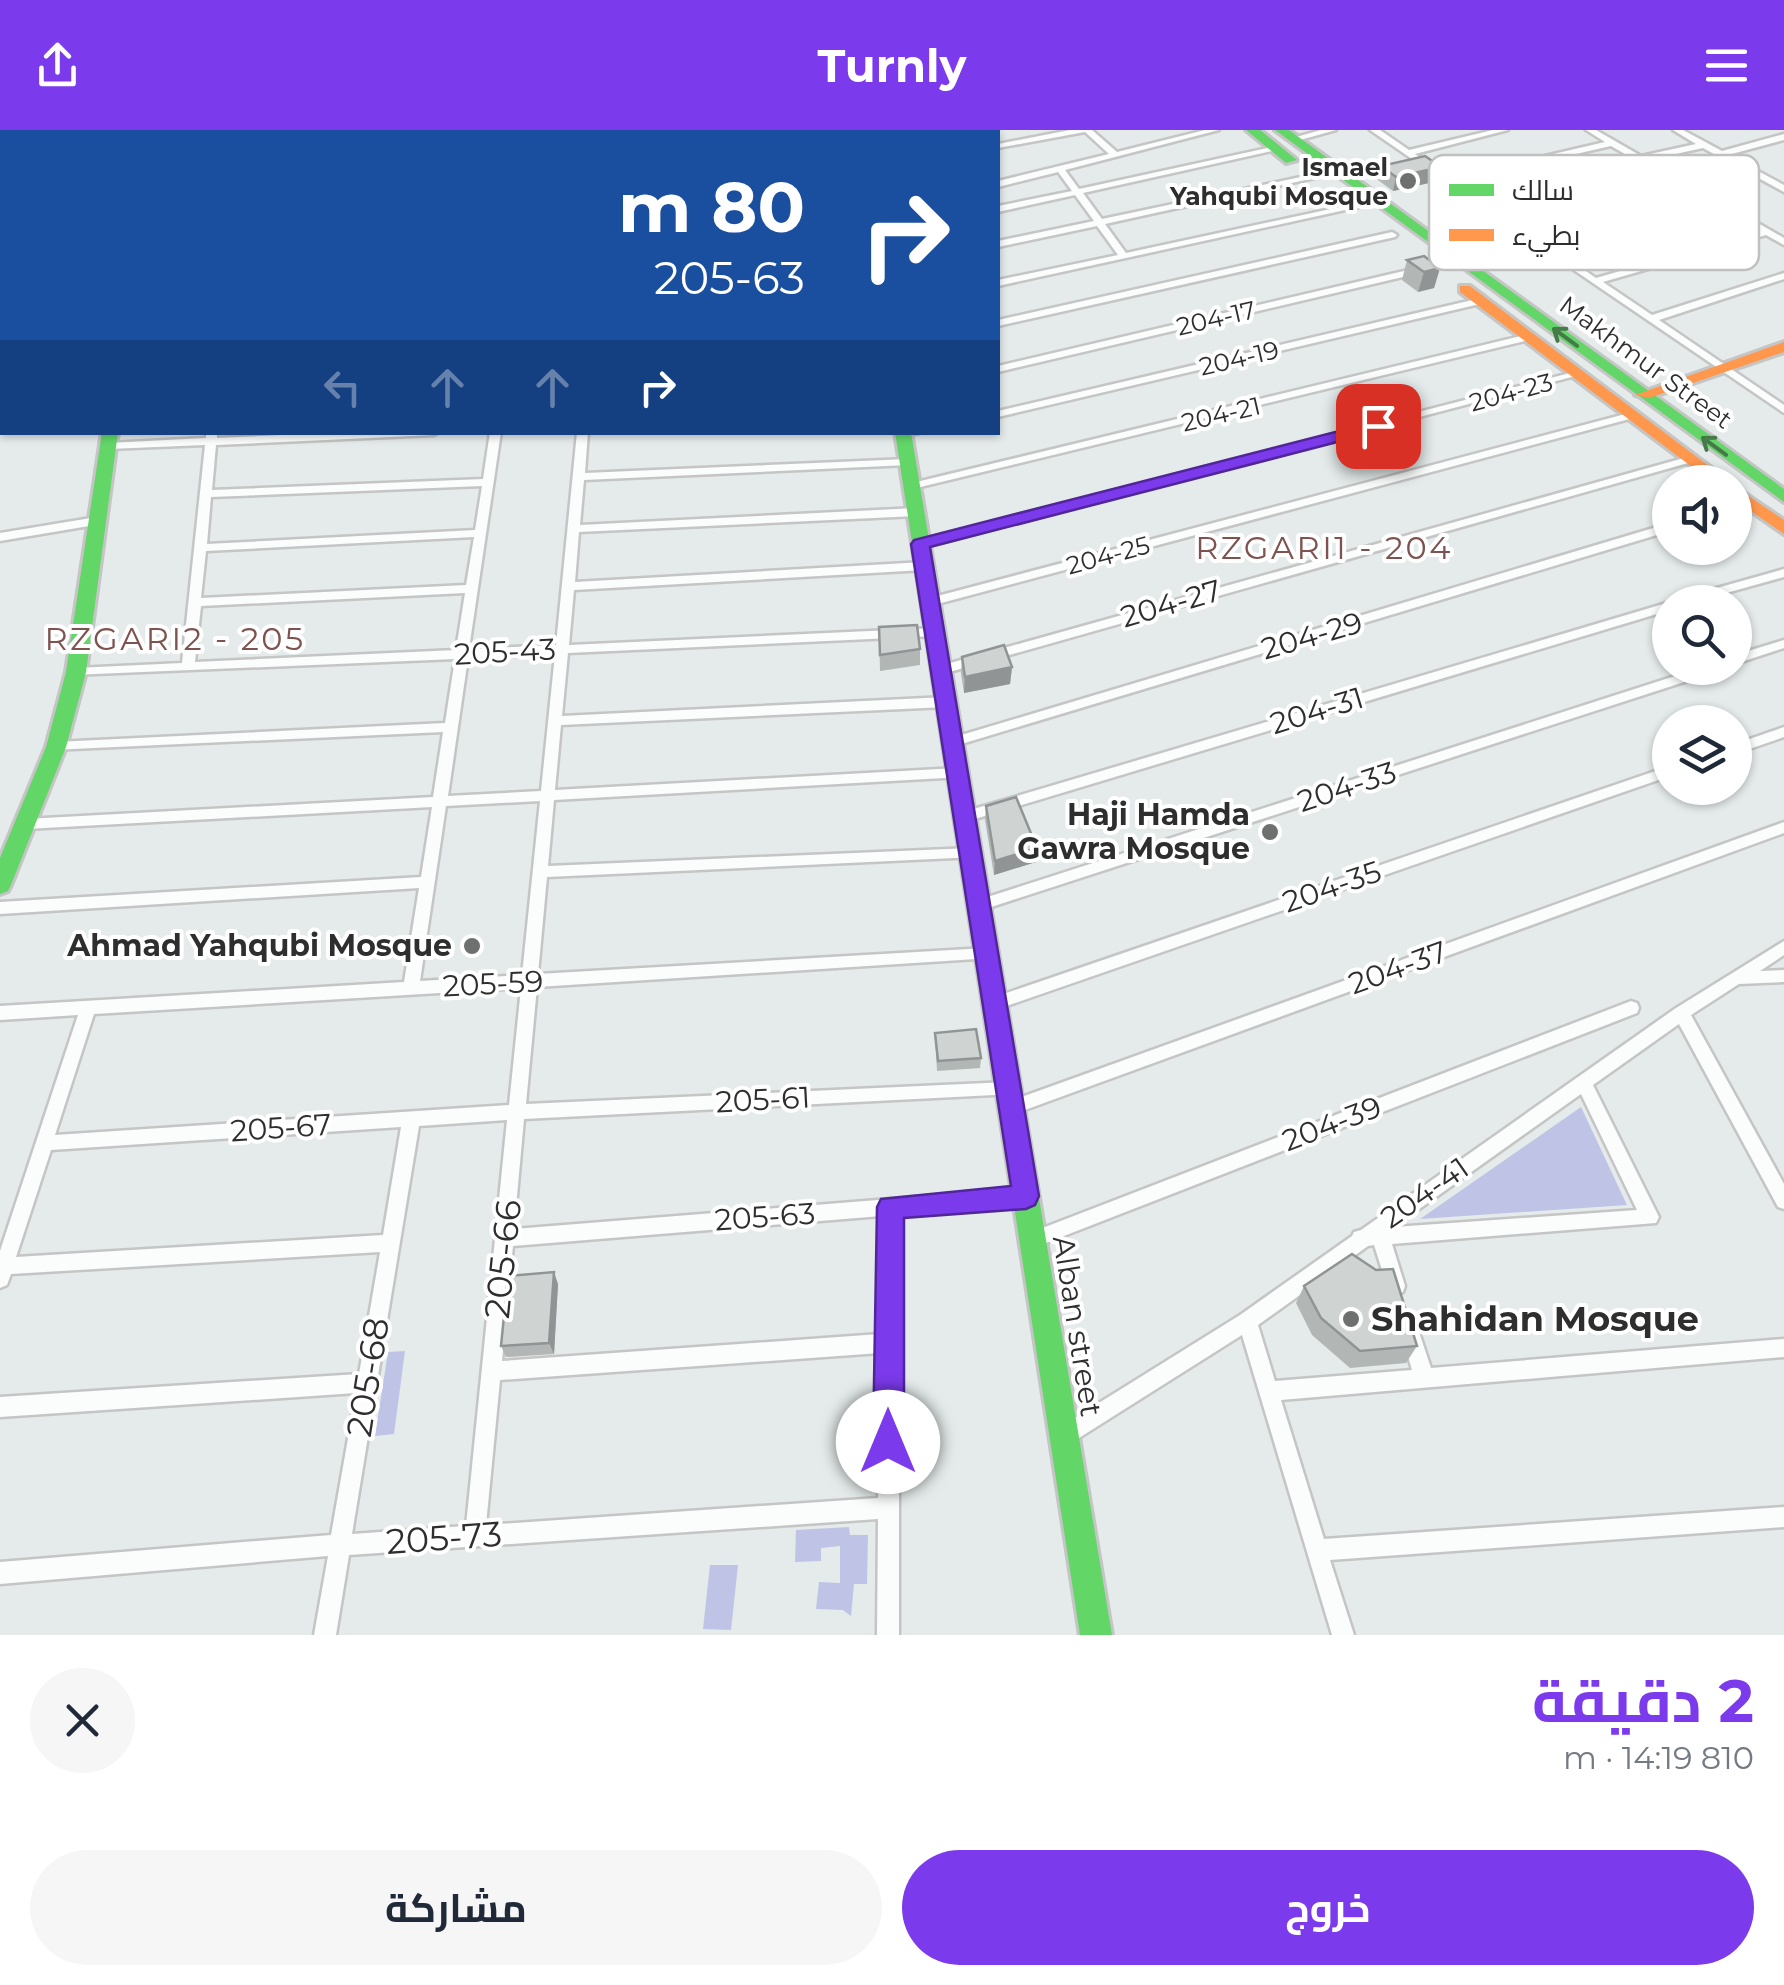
<!DOCTYPE html>
<html lang="ar">
<head>
<meta charset="utf-8">
<style>
  :root { --surface:#fff; --page:#f6f6f7; --text:#1f2937; --muted:#747a83; --accent:#7c3aed }
  body { margin:0; font-family:Montserrat,Cairo,sans-serif; background:var(--page); color:var(--text); direction:rtl; height:100vh; display:flex; flex-direction:column; font-size:38px; white-space:nowrap }
  * { box-sizing:border-box; margin:0 }
  p { font-size:32px; color:var(--muted) }
  .icon { flex:none; width:55px; height:55px; fill:none; stroke:currentColor; stroke-width:2; stroke-linecap:round; stroke-linejoin:round }
  .map { position:relative; height:1505px; overflow:hidden; direction:ltr }
  .drawer { display:flex; flex-direction:column; background:var(--surface); flex:1 }
  .drawer>* { flex:none }
  .guide { position:absolute; left:0px; top:0px; width:1000px; height:305px; box-shadow:0 2px 8px #0004; direction:rtl; background:#1a4fa0; color:#fff; overflow:hidden }
  .buttons { position:absolute; left:1652px; top:335px; display:grid; gap:20px }
  .buttons a { display:grid; place-items:center; width:100px; height:100px; border-radius:50%; background:var(--surface); box-shadow:0 2px 8px #0004; font-size:50px }
  .pin { position:absolute; display:grid; place-items:center; width:85px; height:85px; color:#fff; margin:-42px; border-radius:20px; box-shadow:0 5px 15px #0006 }
  .me { position:absolute; width:110px; margin:-55px; rotate:0deg; stroke-linejoin:round; filter:drop-shadow(0 0 8px #0008) }
  .turn { display:flex; align-items:center; gap:35px; height:210px; padding:0 30px; font-size:45px }
  .turn .icon { width:130px; height:130px; stroke-width:2.5 }
  .turn b { display:block; font-size:70px; line-height:85px }
  .lanes { display:flex; align-items:center; height:95px; padding:0 30px; background:#0003; justify-content:center; gap:50px; direction:ltr }
  .lanes .off { opacity:.35 }
  .round { display:grid; place-items:center; flex:none; width:105px; height:105px; border-radius:52px; background:var(--page) }
  .overview { display:flex; align-items:center; justify-content:space-between; height:170px; padding:0 30px }
  h1 { font-size:60px; font-weight:700; line-height:75px; color:var(--accent) }
  .cta { display:flex; gap:20px; margin-top:auto; padding:20px 30px }
  .cta a { flex:1; height:115px; border-radius:60px; background:var(--accent); color:#fff; font-size:40px; font-weight:700; line-height:115px; text-align:center }
  .cta a+a { background:var(--page); color:var(--text) }
  header { display:flex; justify-content:space-between; align-items:center; height:130px; padding:0 30px; background:var(--accent); color:#fff; font-size:45px; font-weight:700 }
  .map>svg:first-child { display:block }
</style>
</head>
<body>
<header><svg class="icon" aria-label="menu" viewBox="0 0 24 24"><path d="M4 6h16M4 12h16M4 18h16"/></svg>Turnly<svg class="icon" aria-label="share" viewBox="0 0 24 24"><path d="M12 15V3M7 8l5-5 5 5M5 13v7h14v-7"/></svg></header>
<div class="map">
<svg width="1784" height="1505" viewBox="0 0 1784 1505">
  <rect width="100%" height="100%" fill="#e4ebea"/>
  <g fill="#bfc4e6">
    <polygon points="1581,977 1627,1075 1420,1089"/>
    <polygon points="405,1221 394,1304 375,1306 388,1222"/>
    <polygon points="849,1397 850,1405 868,1405 867,1454 854,1454 851,1486 843,1480 816,1479 819,1452 840,1453 840,1416 821,1418 821,1431 795,1432 796,1400"/>
    <polygon points="710,1435 738,1435 731,1500 703,1499"/>
  </g>
  <g fill="none" stroke-linecap="round" stroke-linejoin="round">
    <g stroke="#c4c5c4" stroke-width="5">
      <g id="street">
        <rect x="608" y="0" width="8" height="2"/>
        <polygon points="1070,0 1092,0 1117,22 1205,0 1219,0 1065,40 1079,59 1277,16 1281,19 1083,63 1102,89 1315,44 1319,47 1105,94 1126,123 1354,74 1359,77 998,156 998,150 1118,125 1097,96 998,117 998,111 1094,91 1075,65 998,82 998,76 1072,61 1058,42 998,57 998,51 1109,24 1085,2 998,18 998,14"/>
        <polygon points="1321,0 1336,0 1293,12 1289,9"/>
        <path d="M1370 0H1380L1409 20 1493 0H1508L1415 24 1450 48 1605 12 1586 0H1596L1641 26 1696 14 1673 0H1683L1722 21 1784 4V10L1728 25 1784 55V62L1703 18 1648 30 1784 108V115L1766 105 1603 152 1652 185 1784 143V149L1659 190 1784 275V283L1518 102 1442 121V117L1512 98ZM1611 16 1759 101 1713 114 1567 26ZM1558 28 1704 117 1658 130 1512 39ZM1503 41 1648 133 1596 148 1456 52Z"/>
        <polygon points="1392,102 1397,105 1395,107 998,196 998,190"/>
        <polygon points="1421,137 1426,140 1424,142 998,242 998,236"/>
        <polygon points="1481,168 1486,171 1484,173 998,287 998,281"/>
        <polygon points="1529,204 1533,205 1533,209 912,359 906,356 912,353"/>
        <polygon points="1574,242 1583,244 925,417 917,417 915,414 917,411"/>
        <rect x="0" y="280" width="2" height="6"/>
        <polygon points="1633,282 1638,285 1637,287 930,476 924,472 926,469"/>
        <path d="M206 302H217V308L345 302H439L434 305 216 315 212 360 483 349 490 302H501L469 519 556 515 577 302H588L585 343 908 329 914 332 908 335 584 350 580 395 916 378 922 382 916 386 579 402 575 452 924 432 930 436 924 440 574 460 569 515 935 498 941 502 935 506 568 523 562 586 946 567 953 572 946 577 561 595 555 660 957 638 962 639 964 643 962 647 554 670 548 736 971 718 976 719 978 723 976 727 547 747 538 844 986 818 992 820 994 824 992 828 537 857 526 974 1008 952 1014 954 1016 959 1014 964 524 989 514 1099 1026 1058 1032 1060 1035 1066 1032 1072 1026 1074 899 1084V1505H877L878 1389 349 1425 336 1505H314L328 1426 0 1454V1432L331 1405 356 1263 0 1287V1267L359 1244 380 1122 11 1144 7 1155 0 1158V1121L78 885 0 890V876L404 852 419 758 0 784V772L421 747 432 677 26 699 19 694 26 689 433 667 443 602 51 620 49 617 51 614 56 612 445 593 455 529 71 545 69 542 76 538 182 533 205 315 108 319 102 316 108 313 206 308ZM482 356 475 400 207 414 211 367ZM474 407 466 455 201 468 206 421ZM465 463 456 520 195 532 201 476ZM555 524 541 661 448 666 468 528ZM540 671 522 845 420 851 446 676ZM521 858 509 975 55 1005 94 884ZM507 990 466 1396 352 1404 419 996ZM401 997 383 1105 16 1127 51 1020ZM881 1086 880 1204 502 1231 513 1116ZM880 1223 878 1368 486 1395 500 1250Z"/>
        <polygon points="903,302 923,302 899,308 899,304"/>
        <polygon points="1691,326 1697,329 1695,331 946,543 936,543 934,540 936,537"/>
        <polygon points="97,387 103,391 101,394 0,411 0,403"/>
        <polygon points="1670,393 1670,401 958,615 948,615 946,612 948,609"/>
        <polygon points="1784,439 1784,447 1694,472 1676,472 1678,469"/>
        <polygon points="1670,472 1670,480 965,692 958,687 960,683"/>
        <polygon points="1784,510 1784,518 1735,534 1735,525"/>
        <polygon points="1700,538 1720,538 1718,541 985,779 975,779 972,775 975,771"/>
        <polygon points="1784,597 1784,607 1735,624 1735,614"/>
        <polygon points="1670,636 1670,646 995,880 989,879 987,874 989,869"/>
        <polygon points="1784,692 1784,703 1011,985 1005,983 1003,978 1005,973"/>
        <path d="M1784 811V825L1760 841 1784 840V852L1739 854 1691 885 1784 1054V1079L1778 1077 1679 894 1593 955 1659 1087 1656 1093 1392 1114 1405 1156 1403 1162 1396 1165 1389 1162 1387 1156 1374 1115 1368 1116 1258 1195 1275 1251 1412 1240 1401 1202 1403 1196 1410 1193 1417 1196 1431 1238 1784 1209V1227L1281 1270 1324 1409 1784 1377V1397L1330 1430 1354 1505H1332L1242 1205 1071 1313 1064 1316 1057 1313 1054 1306 1057 1299 1240 1185 1352 1106 1354 1102 1361 1100 1676 878ZM1581 964 1637 1080 1394 1097Z"/>
        <polygon points="1631,871 1637,873 1639,878 1637,883 1033,1118 1027,1116 1024,1110 1027,1104"/>
      </g>
    </g>
    <g stroke="#c4c5c4" stroke-width="6">
      <g id="fast">
        <rect x="860" y="0" width="12" height="2"/>
        <polygon points="1246,0 1260,0 1297,30 1286,33"/>
        <polygon points="1275,0 1289,0 1784,359 1784,372"/>
        <polygon points="102,302 118,302 86,542 66,617 11,755 8,761 0,764 0,728 46,617 66,542"/>
        <polygon points="895,302 911,302 1112,1505 1080,1505"/>
      </g>
    </g>
    <g stroke="#c4c5c4" stroke-width="6">
      <g id="slow">
        <polygon points="1460,156 1470,156 1730,352 1712,352 1460,162"/>
        <polygon points="1784,212 1784,222 1649,268 1635,265"/>
        <polygon points="1735,357 1784,390 1784,404 1735,370"/>
      </g>
    </g>
    <use href="#street" fill="#fbfcfc" fill-rule="evenodd"/>
    <use href="#fast" fill="#63d668" fill-rule="evenodd"/>
    <use href="#slow" fill="#ff974d" fill-rule="evenodd"/>
  </g>
  <g fill="#b2b6b5">
    <polygon points="1381,36 1441,37 1438,51 1393,61 1378,50"/>
    <polygon points="1407,130 1440,138 1434,158 1418,162 1402,150"/>
    <polygon points="879,497 920,519 920,535 880,541"/>
    <polygon points="962,527 1012,537 1010,554 964,563 961,543"/>
    <polygon points="986,676 1037,718 1036,732 994,745 985,690"/>
    <polygon points="935,903 981,928 980,938 937,941"/>
    <polygon points="558,1154 554,1224 506,1227 501,1216"/>
    <polygon points="1304,1156 1417,1216 1406,1233 1350,1238 1312,1205 1296,1173"/>
  </g>
  <g fill="#919494">
    <polygon points="1441,37 1438,51 1393,61 1396,47"/>
    <polygon points="1440,138 1434,158 1418,162 1424,142"/>
    <polygon points="1012,537 1010,554 964,563 965,547"/>
    <polygon points="1037,718 1036,732 994,745 995,731"/>
    <polygon points="554,1142 558,1154 554,1224 549,1213"/>
  </g>
  <g fill="#cfd4d3" stroke="#919494" stroke-width="2.5">
    <polygon points="1425,26 1441,37 1396,47 1381,36"/>
    <polygon points="1424,126 1440,138 1424,142 1407,130"/>
    <polygon points="917,495 920,519 880,525 879,497"/>
    <polygon points="1004,515 1012,537 965,547 962,527"/>
    <polygon points="1016,667 1037,718 995,731 986,676"/>
    <polygon points="976,899 981,928 938,931 935,903"/>
    <polygon points="1352,1124 1376,1140 1393,1139 1417,1216 1360,1221 1321,1188 1304,1156"/>
    <polygon points="554,1142 549,1213 501,1216 508,1146"/>
  </g>
  <defs><path id="oneway-shaft" d="M-6 0H5M1.5-3L5.5 0L1.5 3" fill="none" stroke-width="1.6" stroke-linecap="round" stroke-linejoin="round" transform="scale(2.5)"/></defs>
  <g stroke="#467a48">
    <use href="#oneway-shaft" transform="translate(1565 207) rotate(-144)"/>
    <use href="#oneway-shaft" transform="translate(1714 316) rotate(-144)"/>
  </g>
  <polygon fill="#7c3aed" stroke="#51269a" stroke-width="2.5" points="1378,291 1387,296 1384,300 930,417 1039,1066 1035,1075 1026,1079 904,1088 904,1312 899,1323 888,1327 878,1323 873,1312 877,1077 881,1069 1011,1056 911,414 914,410"/>
  <g fill="#6e7070" stroke="#fff" stroke-width="4">
    <circle cx="1408" cy="51" r="10"/>
    <circle cx="1270" cy="702" r="10"/>
    <circle cx="472" cy="816" r="10"/>
    <circle cx="1351" cy="1189" r="10"/>
  </g>
  <g text-anchor="middle" stroke-width="8" stroke-linejoin="round" paint-order="stroke">
    <g font-size="25" font-weight="bold" fill="#2e2e2e" stroke="#fff" text-anchor="end">
      <text x="1388" y="46">Ismael<tspan x="1388" dy="29">Yahqubi Mosque</tspan></text>
    </g>
    <g font-size="25" fill="#2e2e2e" stroke="#fff">
      <text transform="translate(1216 188) rotate(-13)" y="9">204-17</text>
      <text transform="translate(1239 228) rotate(-13)" y="9">204-19</text>
      <text transform="translate(1646 232) rotate(36)" y="9">Makhmur Street</text>
      <text transform="translate(1511 262) rotate(-15)" y="9">204-23</text>
      <text transform="translate(1221 284) rotate(-13)" y="9">204-21</text>
      <text transform="translate(1108 425) rotate(-15)" y="9">204-25</text>
    </g>
    <g font-size="30" fill="#2e2e2e" stroke="#fff">
      <text transform="translate(1171 474) rotate(-16)" y="10">204-27</text>
      <text transform="translate(1312 506) rotate(-16)" y="10">204-29</text>
      <text transform="translate(505 522) rotate(-3)" y="10">205-43</text>
      <text transform="translate(1317 581) rotate(-17)" y="10">204-31</text>
      <text transform="translate(1347 657) rotate(-18)" y="10">204-33</text>
      <text transform="translate(1332 757) rotate(-19)" y="10">204-35</text>
      <text transform="translate(1398 838) rotate(-20)" y="10">204-37</text>
      <text transform="translate(493 854) rotate(-3)" y="10">205-59</text>
      <text transform="translate(763 970) rotate(-3)" y="10">205-61</text>
      <text transform="translate(1332 994) rotate(-21)" y="10">204-39</text>
      <text transform="translate(281 998) rotate(-4)" y="10">205-67</text>
      <text transform="translate(1425 1063) rotate(-35)" y="10">204-41</text>
      <text transform="translate(765 1087) rotate(-4)" y="10">205-63</text>
      <text transform="translate(1077 1196) rotate(81)" y="10">Alban street</text>
    </g>
    <g font-size="30" font-weight="bold" fill="#2e2e2e" stroke="#fff" text-anchor="end">
      <text x="1250" y="695">Haji Hamda<tspan x="1250" dy="34">Gawra Mosque</tspan></text>
      <text x="452" y="826">Ahmad Yahqubi Mosque</text>
    </g>
    <g font-size="32" letter-spacing="2.5" fill="#7e524e" stroke="#fff">
      <text x="1324" y="429">RZGARI1 - 204</text>
      <text x="175" y="520">RZGARI2 - 205</text>
    </g>
    <g font-size="35" fill="#2e2e2e" stroke="#fff">
      <text transform="translate(503 1129) rotate(-84)" y="12">205-66</text>
      <text transform="translate(368 1247) rotate(-81)" y="12">205-68</text>
      <text transform="translate(444 1408) rotate(-4)" y="12">205-73</text>
    </g>
    <g font-size="35" font-weight="bold" fill="#2e2e2e" stroke="#fff" text-anchor="start">
      <text x="1371" y="1201">Shahidan Mosque</text>
    </g>
  </g>
  <rect x="1429" y="25" width="330" height="115" rx="15" fill="#fff" stroke="#c0c0c0" stroke-width="2.5"/>
  <rect x="1449" y="54" width="45" height="12" fill="#63d668"/>
  <rect x="1449" y="99" width="45" height="12" fill="#ff974d"/>
  <g font-size="28" fill="#2e2e2e">
    <text x="1512" y="70">سالك</text>
    <text x="1512" y="115">بطيء</text>
  </g>
</svg>
<div class="buttons">
<a><svg class="icon" aria-label="sound" viewBox="0 0 24 24"><path d="M4 9h4l5-4v14l-5-4H4zM17 9q2 3 0 6"/></svg></a>
<a><svg class="icon" aria-label="search" viewBox="0 0 24 24"><circle cx="10" cy="10" r="6"/><path d="M15 15l6 6"/></svg></a>
<a><svg class="icon" aria-label="layers" viewBox="0 0 24 24"><path d="M12 4l9 5-9 5-9-5zM3 14l9 5 9-5"/></svg></a>
</div>
<div class="pin" style="left:1378px;top:296px;background:#d93025"><svg class="icon" aria-label="arrive" viewBox="0 0 24 24"><path d="M6 21V4h12l-3 4 3 4H6"/></svg></div>
<svg class="me" style="left:888px;top:1312px" viewBox="-20 -20 40 40"><circle r="19" fill="#fff"/><path d="M0-13L10 11 0 6-10 11z" fill="#7c3aed"/></svg>
<div class="guide">
<div class="turn"><svg class="icon" aria-label="right" viewBox="0 0 24 24"><path d="M7 20v-9h11M14 6l5 5-5 5"/></svg><div><b>80 m</b>205-63</div></div>
<div class="lanes"><svg class="icon off" aria-label="left" viewBox="0 0 24 24"><path d="M17 20v-9H6M10 6l-5 5 5 5"/></svg><svg class="icon off" aria-label="ahead" viewBox="0 0 24 24"><path d="M12 20V5M6 11l6-6 6 6"/></svg><svg class="icon off" aria-label="ahead" viewBox="0 0 24 24"><path d="M12 20V5M6 11l6-6 6 6"/></svg><svg class="icon" aria-label="right" viewBox="0 0 24 24"><path d="M7 20v-9h11M14 6l5 5-5 5"/></svg></div>
</div>
</div>
<section class="drawer">
<div class="overview"><div><h1>2 دقيقة</h1><p>810 m · 14:19</p></div><a class="round"><svg class="icon" aria-label="close" viewBox="0 0 24 24"><path d="M6 6l12 12M18 6L6 18"/></svg></a></div>
<div class="cta"><a>خروج</a><a>مشاركة</a></div>
</section>
</body>
</html>
